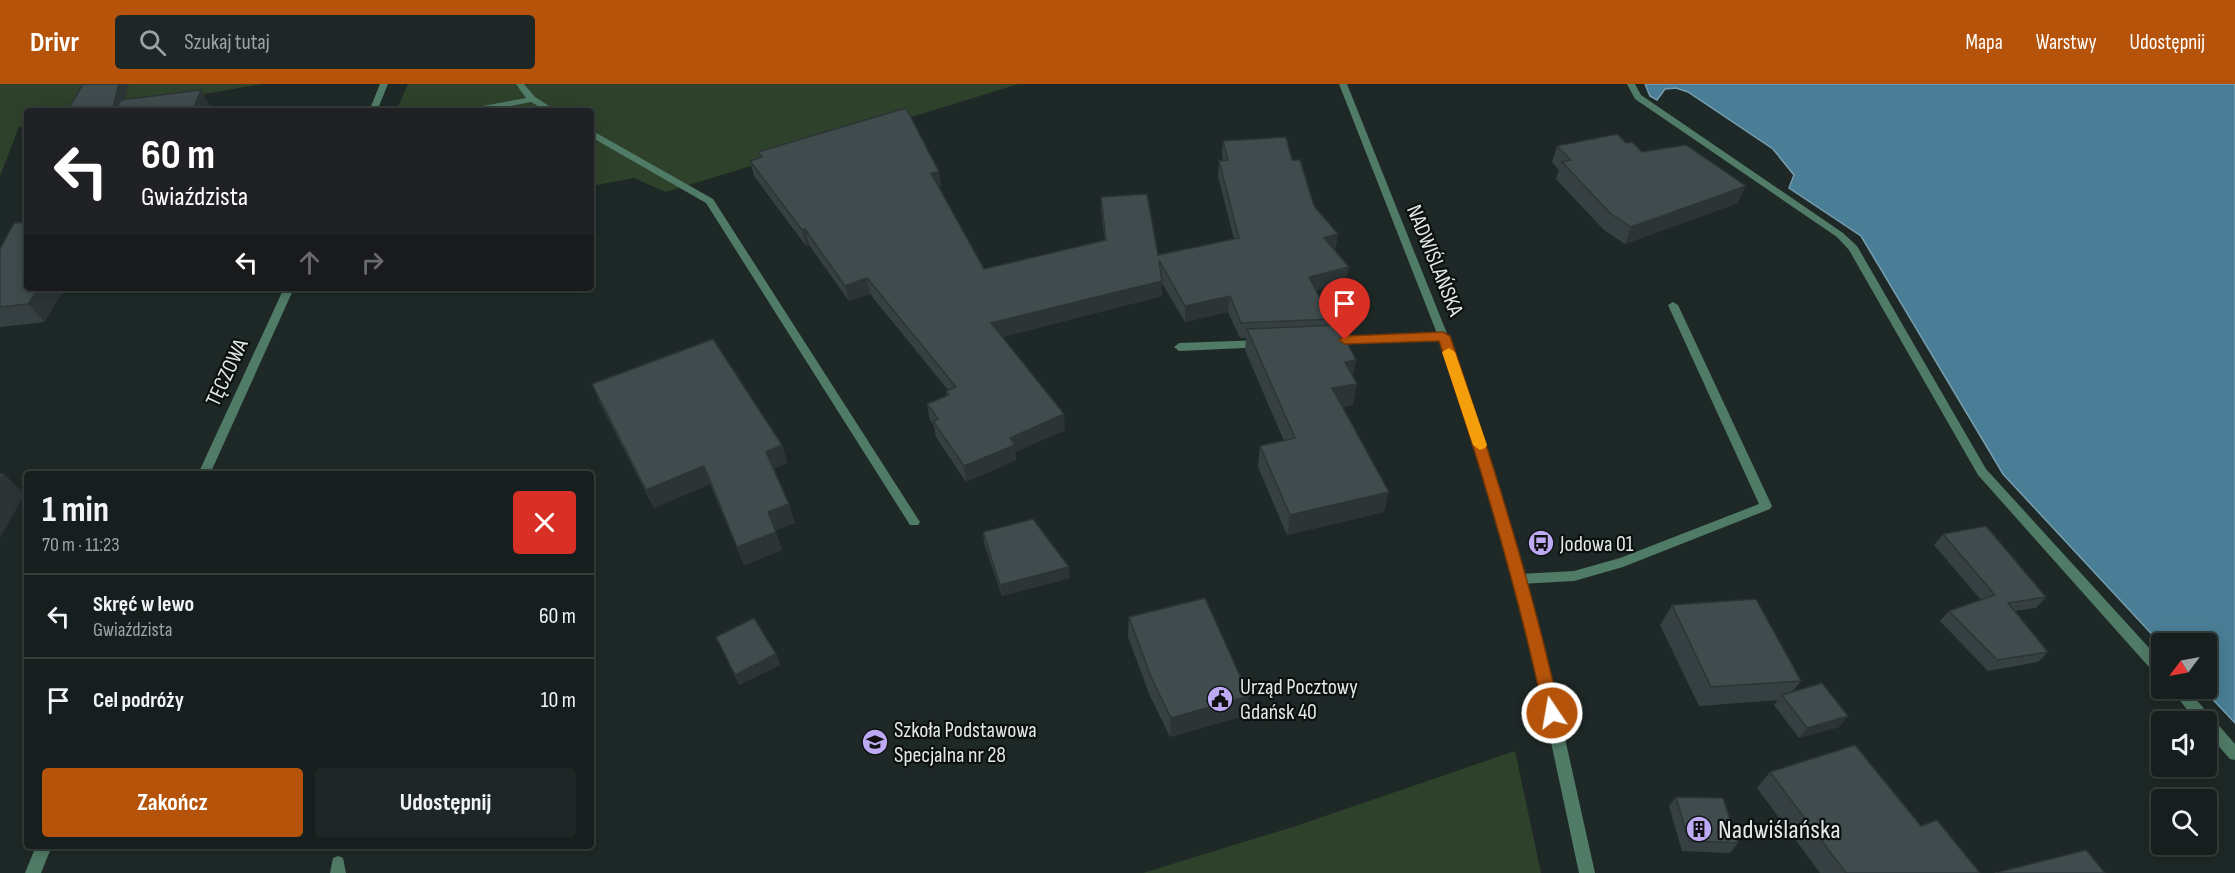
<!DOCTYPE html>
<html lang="pl">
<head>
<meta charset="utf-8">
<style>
  :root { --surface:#161f1d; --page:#1f2726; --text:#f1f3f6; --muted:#9ea2a4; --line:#353d3b; --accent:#b45309 }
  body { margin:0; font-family:"Sofia Sans Condensed",sans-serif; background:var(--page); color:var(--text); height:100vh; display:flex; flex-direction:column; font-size:22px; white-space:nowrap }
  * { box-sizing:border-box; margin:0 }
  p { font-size:20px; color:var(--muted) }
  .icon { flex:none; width:33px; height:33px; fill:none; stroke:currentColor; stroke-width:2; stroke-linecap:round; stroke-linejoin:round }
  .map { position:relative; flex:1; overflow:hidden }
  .panel { position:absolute; left:24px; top:387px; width:570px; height:378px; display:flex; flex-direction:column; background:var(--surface); border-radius:6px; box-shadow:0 3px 15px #0003,0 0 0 2px var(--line) }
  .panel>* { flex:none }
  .hud { position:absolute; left:24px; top:24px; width:570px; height:183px; border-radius:6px; box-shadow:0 3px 15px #0003,0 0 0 2px var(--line); background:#202124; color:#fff; overflow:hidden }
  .needle { width:39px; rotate:238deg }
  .fabs { position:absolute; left:2151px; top:549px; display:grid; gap:12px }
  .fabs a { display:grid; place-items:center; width:66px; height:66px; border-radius:6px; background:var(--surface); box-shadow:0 3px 15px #0003,0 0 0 2px var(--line); font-size:30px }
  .pin { position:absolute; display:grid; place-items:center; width:51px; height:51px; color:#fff; margin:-62px -26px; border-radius:50% 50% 50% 0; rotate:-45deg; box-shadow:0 0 6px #0007 }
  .pin .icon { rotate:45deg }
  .me { position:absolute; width:66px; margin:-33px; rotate:348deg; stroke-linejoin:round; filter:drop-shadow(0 0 4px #0008) }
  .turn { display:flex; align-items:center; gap:21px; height:126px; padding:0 18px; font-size:27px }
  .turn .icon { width:78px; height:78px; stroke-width:2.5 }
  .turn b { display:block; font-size:42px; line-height:51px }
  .lanes { display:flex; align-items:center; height:57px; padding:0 18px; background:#0003; justify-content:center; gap:30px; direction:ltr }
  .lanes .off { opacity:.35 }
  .round { display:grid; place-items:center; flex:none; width:63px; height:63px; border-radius:6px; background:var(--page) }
  .head { display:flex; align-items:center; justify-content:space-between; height:102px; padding:0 18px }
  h1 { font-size:36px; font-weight:700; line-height:45px }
  .button { display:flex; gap:12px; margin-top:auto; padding:12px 18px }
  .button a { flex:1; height:69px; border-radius:6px; background:var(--accent); color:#fff; font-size:24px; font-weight:700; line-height:69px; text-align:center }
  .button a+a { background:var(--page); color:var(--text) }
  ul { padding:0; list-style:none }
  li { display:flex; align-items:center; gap:18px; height:84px; padding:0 18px; border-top:2px solid var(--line) }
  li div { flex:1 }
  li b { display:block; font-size:22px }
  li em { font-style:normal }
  header { display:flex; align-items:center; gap:36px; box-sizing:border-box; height:84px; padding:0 30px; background:var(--accent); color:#fff }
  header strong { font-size:28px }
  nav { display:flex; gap:33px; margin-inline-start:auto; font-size:21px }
  .search { width:420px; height:54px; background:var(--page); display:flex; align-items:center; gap:15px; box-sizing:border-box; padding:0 21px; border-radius:6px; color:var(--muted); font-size:22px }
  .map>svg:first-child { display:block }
</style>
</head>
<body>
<header>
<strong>Drivr</strong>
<div class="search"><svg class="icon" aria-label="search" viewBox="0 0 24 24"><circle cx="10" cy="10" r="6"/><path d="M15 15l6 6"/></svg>Szukaj tutaj</div>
<nav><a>Mapa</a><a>Warstwy</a><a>Udostępnij</a></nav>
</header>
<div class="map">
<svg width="2235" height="789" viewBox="0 0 2235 789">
  <rect width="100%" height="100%" fill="#1e2927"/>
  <g fill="#2e422b">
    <polygon points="0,0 261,0 107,27 27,27 27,41 19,43 0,92"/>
    <polygon points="408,0 1019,0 666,108 634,94 591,102 591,27 396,27"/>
    <polygon points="1515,667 1541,789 1143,789 1296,742"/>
  </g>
  <polygon fill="#497e96" stroke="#779eae" stroke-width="1.5" points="1645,0 2235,0 2235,639 2203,605 2206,604 2206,560 2161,560 2003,390 1861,152 1789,104 1794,91 1773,65 1688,8 1676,4 1665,5 1657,16 1650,12"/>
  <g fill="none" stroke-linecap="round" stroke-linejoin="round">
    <g fill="#507b67" fill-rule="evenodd">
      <polygon points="516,0 524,0 535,13 557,27 547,27 531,18 485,27 468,27 472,24 526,14"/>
      <polygon points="591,46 713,115 918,435 920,438 918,441 910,441 706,119 591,53"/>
      <polygon points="1673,218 1678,221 1772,422 1770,425 1623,483 1574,497 1520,500 1515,499 1514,495 1515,491 1520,490 1574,487 1620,474 1759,420 1668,221"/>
      <polygon points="338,772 343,774 346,789 330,789 333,774"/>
    </g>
    <g fill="#507b67" fill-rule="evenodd">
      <polygon points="1627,0 1635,0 1641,11 1843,149 1857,162 1986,385 2162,578 2162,594 2157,592 1978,391 1849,166 1837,153 1635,15"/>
      <polygon points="2170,604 2186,604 2235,660 2235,676 2230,675 2206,648 2206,638 2197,638"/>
    </g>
    <g fill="#507b67" fill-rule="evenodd">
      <polygon points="380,0 388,0 377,27 369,27"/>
      <polygon points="284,204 294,204 210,390 198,390"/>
      <polygon points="1443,248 1447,249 1448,252 1447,255 1330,261 1325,257 1330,253"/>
      <polygon points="1262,256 1267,260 1266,263 1179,267 1174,263 1179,259"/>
      <polygon points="36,762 52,762 41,789 25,789"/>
    </g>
    <polygon fill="#507b67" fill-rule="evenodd" points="1339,0 1347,0 1448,252 1483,352 1544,560 1595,789 1579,789 1530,560 1471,352 1438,252"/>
  </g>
  <g fill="#364042">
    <polygon points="1223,57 1292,76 1314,122 1338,150 1335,166 1346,198 1316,206 1331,235 1329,242 1356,276 1353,292 1353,321 1343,323 1384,428 1287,451 1258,383 1260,362 1284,357 1245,266 1246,254 1240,254 1228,228 1185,238 1162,199 1162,212 1002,253 1065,346 1015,368 1016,376 966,398 936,353 934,342 930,336 927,320 946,312 946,307 948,306 870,210 849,217 809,161 806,162 754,92 750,77 760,74 758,68 939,88 941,103 939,103 984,185 1105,157 1101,128 1101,113 1158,171 1234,155 1218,92 1219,77 1223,76 1222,72"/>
    <polygon points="1626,59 1642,68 1738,119 1625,160 1604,146 1556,95 1559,86 1552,78 1557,62"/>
    <polygon points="0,165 27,204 65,204 44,238 0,243"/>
    <polygon points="592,300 782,361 787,379 773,385 795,439 775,446 782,466 744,481 710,400 654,424 600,319"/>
    <polygon points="983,448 1070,494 1002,512 984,459"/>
    <polygon points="1943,450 2046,513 2036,524 2015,527 2048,568 2038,578 1988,587 1940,537 1949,527 1981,516 1934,461"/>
    <polygon points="1672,521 1801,597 1792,608 1839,643 1799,654 1774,621 1778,616 1699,622 1660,541"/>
    <polygon points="1129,533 1249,612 1247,631 1170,653 1150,612 1128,553"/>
    <polygon points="716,553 776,570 780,581 739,601"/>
    <polygon points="1770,688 1921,742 1980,789 1820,789 1757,704"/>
    <polygon points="1676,713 1738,759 1730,769 1682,767 1669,722"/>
  </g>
  <g fill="#2c3436">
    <polygon points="119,0 129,0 122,27 112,27"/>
    <polygon points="201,6 211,24 210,27 192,27"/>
    <polygon points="939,88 941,103 933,105 931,89"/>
    <polygon points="1746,102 1738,119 1625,160 1631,143"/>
    <polygon points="805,145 809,161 806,162 802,146"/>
    <polygon points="1338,150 1335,166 1324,154"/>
    <polygon points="1349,183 1346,198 1307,209 1309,193"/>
    <polygon points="867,194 870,210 849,217 845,202"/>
    <polygon points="1162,197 1162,212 993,255 991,239"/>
    <polygon points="39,204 65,204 44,238 28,220"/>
    <polygon points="1230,212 1228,228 1185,238 1185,222"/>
    <polygon points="1356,276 1352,297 1345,278"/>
    <polygon points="1357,300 1353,321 1329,325 1332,304"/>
    <polygon points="1064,330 1065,346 1015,368 1016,376 966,398 964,382 1010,354"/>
    <polygon points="782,361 787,379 771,386 766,368"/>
    <polygon points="704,382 710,400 654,424 646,406"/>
    <polygon points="4,390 25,410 0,454 0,397"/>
    <polygon points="1389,408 1384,428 1287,451 1290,431"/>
    <polygon points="789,420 795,439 774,446 768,428"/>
    <polygon points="776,448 782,466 744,481 737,463"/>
    <polygon points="1069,483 1070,494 1002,512 1000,501"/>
    <polygon points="776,570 780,581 739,601 735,591"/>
    <polygon points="1249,612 1247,631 1170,653 1171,634"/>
    <polygon points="1848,632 1839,643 1799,654 1807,644"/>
  </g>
  <g fill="#3f4b4d" stroke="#2c3436" stroke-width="1.5">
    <polygon points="83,0 119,0 112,27 67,27"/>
    <polygon points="201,6 192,27 115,27 121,16"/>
    <polygon points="906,24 939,88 931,89 984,185 1106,156 1101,113 1147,110 1158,171 1239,154 1219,77 1228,76 1223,57 1286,53 1292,76 1300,76 1314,122 1338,150 1324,154 1349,183 1309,193 1331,235 1241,239 1230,212 1185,222 1159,176 1162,197 991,239 1064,330 1010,354 1015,361 964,382 933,337 938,335 927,320 949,311 946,307 956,303 867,194 845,202 805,145 802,146 750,77 762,73 758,68"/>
    <polygon points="1617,50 1626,59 1632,58 1642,68 1686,61 1746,102 1631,143 1610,129 1562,78 1571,76 1557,62"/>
    <polygon points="27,138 27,204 39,204 28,220 0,223 0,165 14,139"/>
    <polygon points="1338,241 1356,276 1345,278 1357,300 1332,304 1389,408 1290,431 1260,362 1295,354 1247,245"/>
    <polygon points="713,255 782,361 766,368 789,420 768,428 776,448 737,463 704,382 646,406 592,300"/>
    <polygon points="0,390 4,390 0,397"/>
    <polygon points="1033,435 1069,483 1000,501 983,448"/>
    <polygon points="1986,442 2046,513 2008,519 2048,568 1997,576 1949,527 1995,511 1943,450"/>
    <polygon points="1205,514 1249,612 1171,634 1151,593 1129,533"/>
    <polygon points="1756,515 1801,597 1711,603 1672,521"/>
    <polygon points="754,534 776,570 735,591 716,553"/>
    <polygon points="1822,599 1848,632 1807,644 1782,611"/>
    <polygon points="1855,661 1921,742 1937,736 1980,789 1846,789 1770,688"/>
    <polygon points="1676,713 1723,714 1738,759 1689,757"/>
    <polygon points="2086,766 2105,789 1995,789"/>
  </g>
  <path fill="#b45309" stroke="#753606" stroke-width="1.5" d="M1443 248 1450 252C1492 376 1532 501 1560 629L1558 634 1552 636 1547 634 1544 629C1517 502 1480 379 1439 257L1345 260 1339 256 1345 252Z"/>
  <polygon fill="#f59e0b" points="1449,264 1455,268 1487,361 1485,364 1480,366 1473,361 1442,268"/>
  <defs>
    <g id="bus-disc" transform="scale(1.35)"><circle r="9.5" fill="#bea9f5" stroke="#0c1010"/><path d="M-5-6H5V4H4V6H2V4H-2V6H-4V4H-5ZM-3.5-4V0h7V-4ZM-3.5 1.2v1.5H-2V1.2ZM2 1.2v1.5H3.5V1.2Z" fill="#111"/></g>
    <g id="civic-disc" transform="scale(1.35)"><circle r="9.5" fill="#bea9f5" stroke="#0c1010"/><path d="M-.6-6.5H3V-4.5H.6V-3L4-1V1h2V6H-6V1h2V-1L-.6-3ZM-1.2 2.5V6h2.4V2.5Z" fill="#111"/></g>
    <g id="school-disc" transform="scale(1.35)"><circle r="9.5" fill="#bea9f5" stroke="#0c1010"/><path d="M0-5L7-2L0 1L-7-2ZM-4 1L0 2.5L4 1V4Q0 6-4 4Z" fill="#111"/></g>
    <g id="building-disc" transform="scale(1.35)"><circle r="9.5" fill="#bea9f5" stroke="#0c1010"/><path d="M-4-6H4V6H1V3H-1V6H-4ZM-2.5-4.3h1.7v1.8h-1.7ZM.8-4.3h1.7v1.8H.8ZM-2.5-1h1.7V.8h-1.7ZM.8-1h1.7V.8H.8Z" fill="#111"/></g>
  </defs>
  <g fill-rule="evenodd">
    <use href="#bus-disc" x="1541" y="459"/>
    <use href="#civic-disc" x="1220" y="615"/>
    <use href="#school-disc" x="875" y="658"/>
    <use href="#building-disc" x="1699" y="745"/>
  </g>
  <g text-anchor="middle" stroke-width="4.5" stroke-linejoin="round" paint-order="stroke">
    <g font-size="22" fill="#e2e9e7" stroke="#0c1010">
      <text transform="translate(1436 176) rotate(68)" y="8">NADWIŚLAŃSKA</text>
      <text transform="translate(226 288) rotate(-65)" y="8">TĘCZOWA</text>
    </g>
    <g font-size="22" fill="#e2e9e7" stroke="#0c1010" text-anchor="start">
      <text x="1560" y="467">Jodowa 01</text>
      <text x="1240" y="610">Urząd Pocztowy<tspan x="1240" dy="25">Gdańsk 40</tspan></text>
      <text x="894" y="653">Szkoła Podstawowa<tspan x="894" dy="25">Specjalna nr 28</tspan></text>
    </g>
    <g font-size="27" fill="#e2e9e7" stroke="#0c1010" text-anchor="start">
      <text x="1718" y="754">Nadwiślańska</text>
    </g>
  </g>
</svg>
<div class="fabs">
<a><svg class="needle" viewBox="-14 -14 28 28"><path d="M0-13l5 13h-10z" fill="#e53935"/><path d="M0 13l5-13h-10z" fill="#9ea2a4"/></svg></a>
<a><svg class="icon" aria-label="sound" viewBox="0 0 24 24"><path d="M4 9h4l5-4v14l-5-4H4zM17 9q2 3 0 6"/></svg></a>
<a><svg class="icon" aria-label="search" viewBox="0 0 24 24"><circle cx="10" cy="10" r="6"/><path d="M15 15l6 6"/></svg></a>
</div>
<div class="pin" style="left:1345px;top:256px;background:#d93025"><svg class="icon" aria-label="arrive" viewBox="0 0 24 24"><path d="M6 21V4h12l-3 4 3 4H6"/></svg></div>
<svg class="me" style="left:1552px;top:629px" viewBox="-20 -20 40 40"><circle r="17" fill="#b45309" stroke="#fff" stroke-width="3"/><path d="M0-11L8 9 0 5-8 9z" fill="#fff"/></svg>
<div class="hud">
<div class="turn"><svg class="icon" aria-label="left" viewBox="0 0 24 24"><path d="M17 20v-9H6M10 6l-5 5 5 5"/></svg><div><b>60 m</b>Gwiaździsta</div></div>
<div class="lanes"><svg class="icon" aria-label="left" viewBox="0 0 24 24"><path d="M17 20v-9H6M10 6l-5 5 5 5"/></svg><svg class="icon off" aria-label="ahead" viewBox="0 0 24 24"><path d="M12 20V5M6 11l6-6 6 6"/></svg><svg class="icon off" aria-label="right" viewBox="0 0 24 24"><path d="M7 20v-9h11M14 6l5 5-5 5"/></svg></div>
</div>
<section class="panel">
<div class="head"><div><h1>1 min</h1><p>70 m · 11:23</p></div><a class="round" style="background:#d93025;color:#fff"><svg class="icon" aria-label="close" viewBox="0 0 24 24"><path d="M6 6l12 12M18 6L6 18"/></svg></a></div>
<ul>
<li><svg class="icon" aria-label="left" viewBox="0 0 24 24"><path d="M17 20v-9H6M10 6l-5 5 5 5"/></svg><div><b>Skręć w lewo</b><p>Gwiaździsta</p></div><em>60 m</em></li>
<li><svg class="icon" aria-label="arrive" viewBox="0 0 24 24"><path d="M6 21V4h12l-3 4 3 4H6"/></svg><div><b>Cel podróży</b></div><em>10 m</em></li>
</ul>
<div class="button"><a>Zakończ</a><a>Udostępnij</a></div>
</section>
</div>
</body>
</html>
